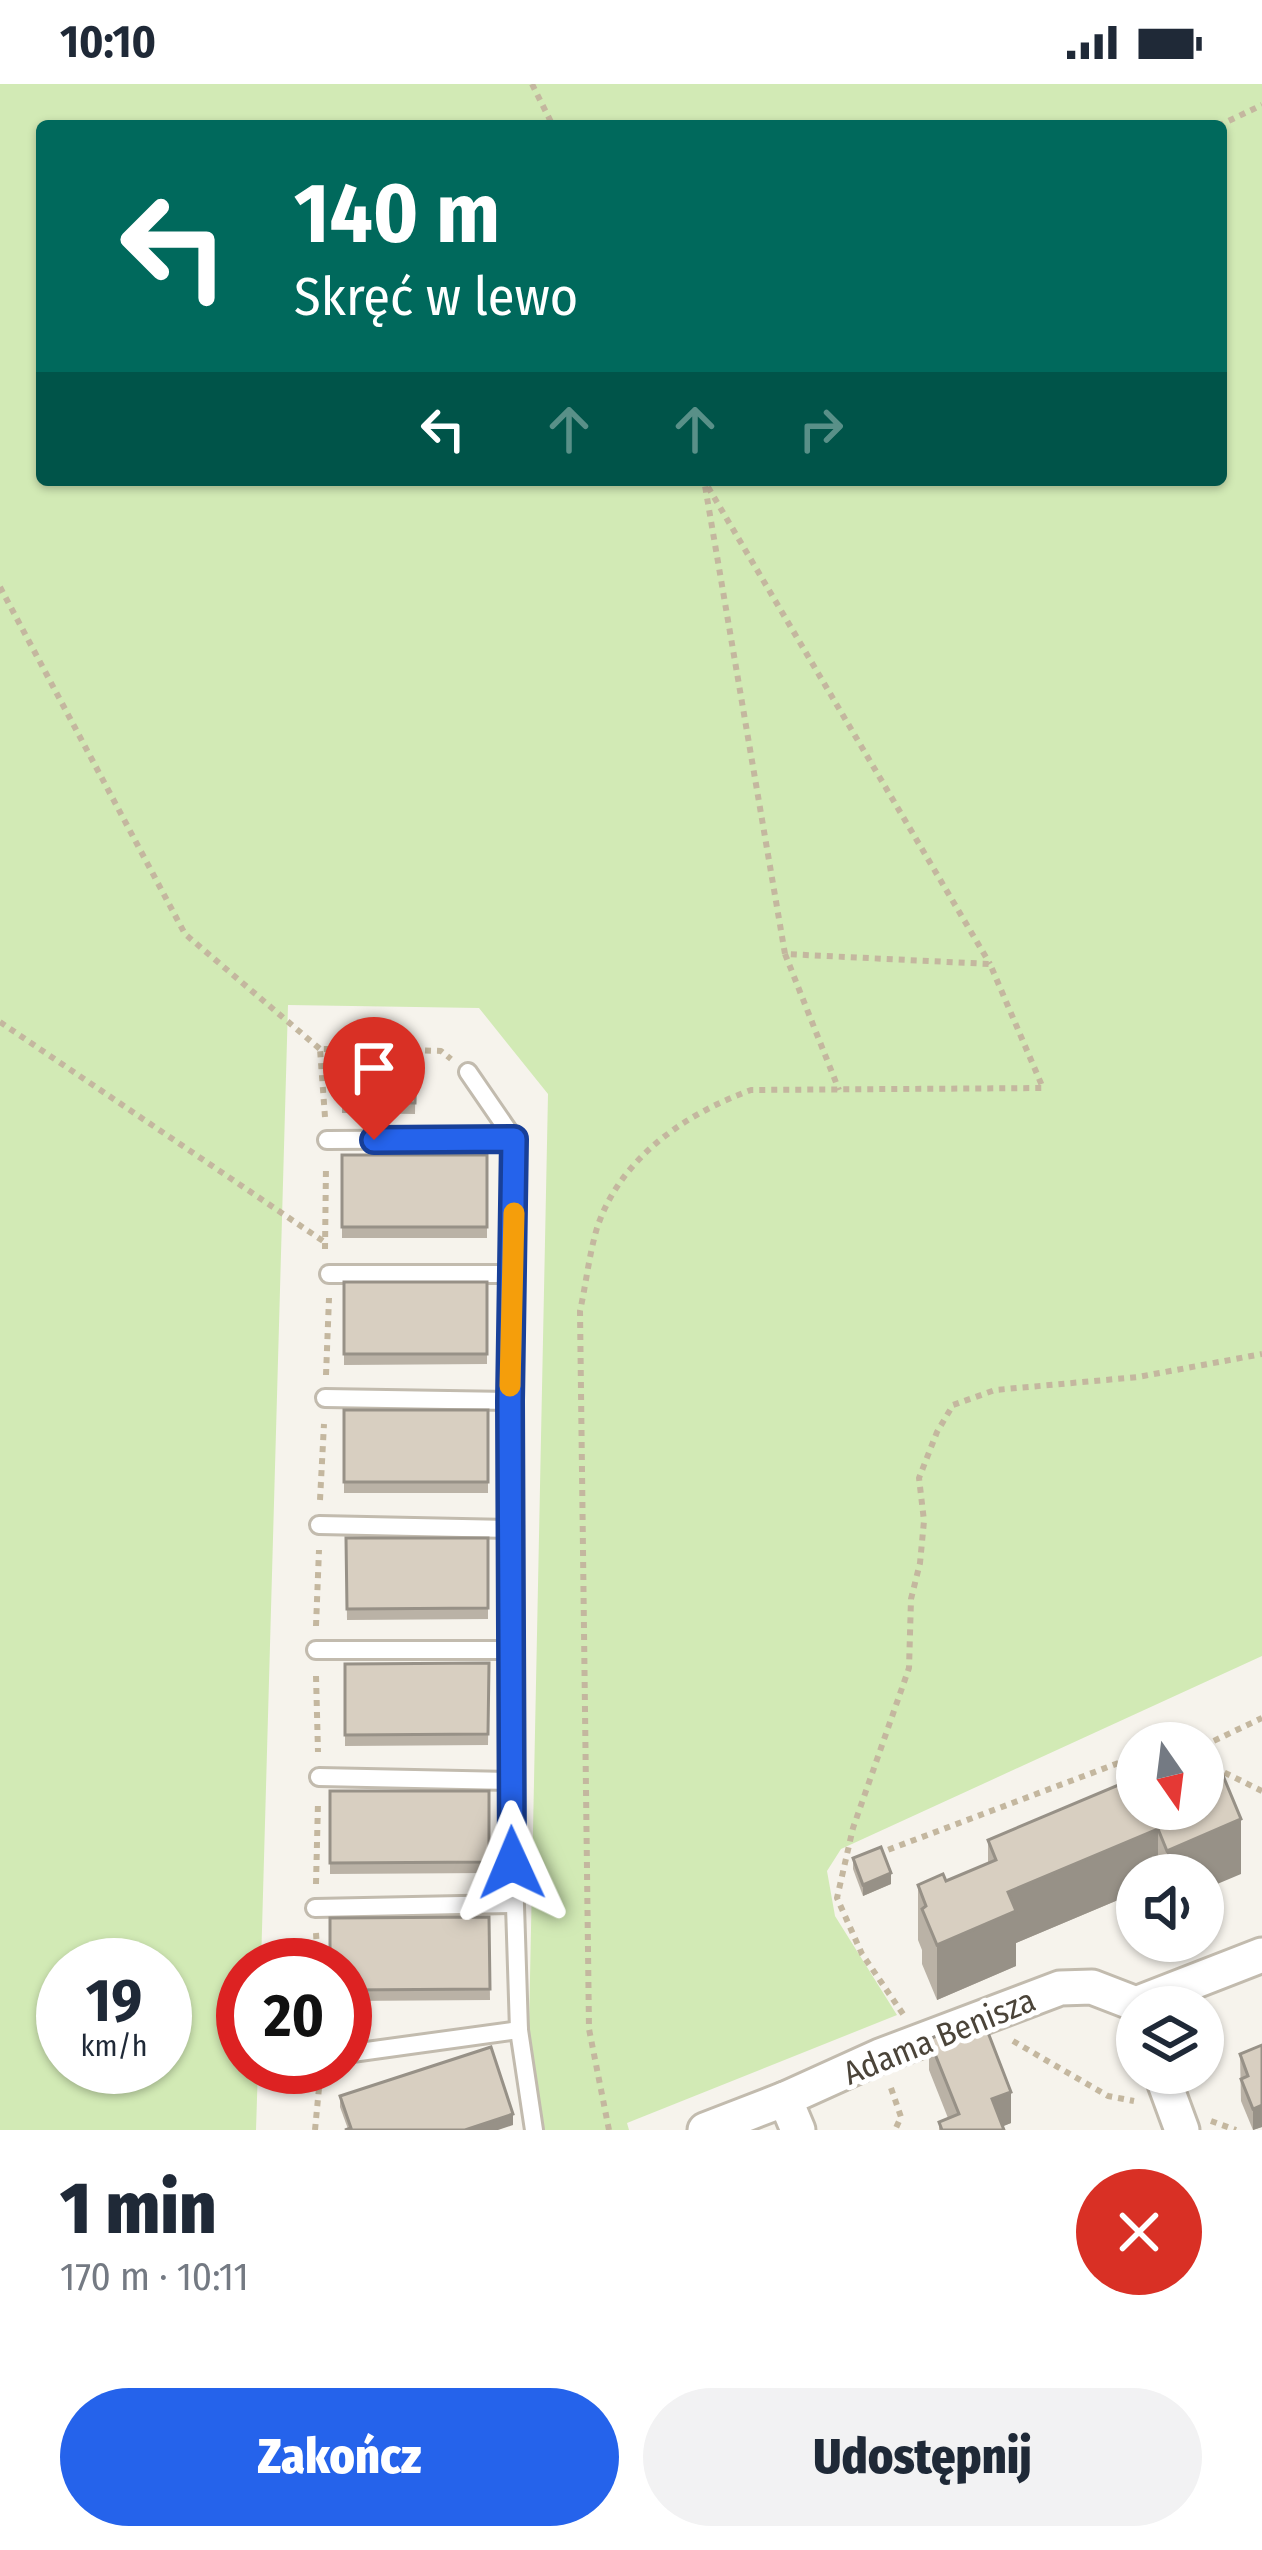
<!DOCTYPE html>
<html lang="pl">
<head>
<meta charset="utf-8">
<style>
  :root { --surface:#fff; --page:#f2f2f3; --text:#1f2937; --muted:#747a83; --accent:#2563eb }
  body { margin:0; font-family:"Fira Sans Condensed",sans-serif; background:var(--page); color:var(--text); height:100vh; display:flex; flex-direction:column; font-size:45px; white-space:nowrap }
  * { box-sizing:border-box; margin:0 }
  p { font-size:39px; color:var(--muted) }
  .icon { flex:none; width:66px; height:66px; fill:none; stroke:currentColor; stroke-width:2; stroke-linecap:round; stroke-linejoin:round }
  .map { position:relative; height:2046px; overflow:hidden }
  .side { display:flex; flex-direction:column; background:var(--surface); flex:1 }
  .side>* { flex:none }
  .top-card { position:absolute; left:36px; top:36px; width:1191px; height:366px; border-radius:12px; box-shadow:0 3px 9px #0004; background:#00695c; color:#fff; overflow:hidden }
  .needle { width:78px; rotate:166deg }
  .tools { position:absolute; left:1116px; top:1638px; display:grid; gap:24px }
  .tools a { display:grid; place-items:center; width:108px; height:108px; border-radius:50%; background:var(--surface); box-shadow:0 3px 9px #0004; font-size:60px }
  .speed { position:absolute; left:36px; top:1854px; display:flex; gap:24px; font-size:60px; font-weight:700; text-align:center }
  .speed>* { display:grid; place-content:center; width:156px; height:156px; border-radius:50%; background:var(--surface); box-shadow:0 3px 9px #0004; line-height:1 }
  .speed small { font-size:30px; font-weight:400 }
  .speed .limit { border:18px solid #d22; background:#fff; color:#111 }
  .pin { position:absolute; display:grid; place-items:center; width:102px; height:102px; color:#fff; margin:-123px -51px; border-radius:50% 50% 50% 0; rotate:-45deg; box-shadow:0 0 12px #0007 }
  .pin .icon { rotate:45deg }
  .me { position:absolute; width:132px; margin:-66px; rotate:359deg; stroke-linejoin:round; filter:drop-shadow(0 0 9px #0008) }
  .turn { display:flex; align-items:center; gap:42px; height:252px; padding:0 60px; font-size:54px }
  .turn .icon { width:156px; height:156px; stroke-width:2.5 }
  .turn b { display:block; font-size:84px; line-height:102px }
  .lanes { display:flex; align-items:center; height:114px; padding:0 60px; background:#0003; justify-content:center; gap:60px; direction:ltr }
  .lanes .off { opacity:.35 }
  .round { display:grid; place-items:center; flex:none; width:126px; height:126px; border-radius:63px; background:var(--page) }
  .head { display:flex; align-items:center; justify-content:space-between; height:204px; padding:0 60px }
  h1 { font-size:72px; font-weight:800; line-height:90px }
  .button { display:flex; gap:24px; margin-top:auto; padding:24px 60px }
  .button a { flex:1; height:138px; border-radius:72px; background:var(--accent); color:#fff; font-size:48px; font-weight:800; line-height:138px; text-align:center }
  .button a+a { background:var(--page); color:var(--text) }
  .status { display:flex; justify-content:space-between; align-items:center; height:84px; padding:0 60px; background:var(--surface); direction:ltr }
  .status svg { height:33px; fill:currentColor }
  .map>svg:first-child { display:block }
</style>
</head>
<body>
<div class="status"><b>10:10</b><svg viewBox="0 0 49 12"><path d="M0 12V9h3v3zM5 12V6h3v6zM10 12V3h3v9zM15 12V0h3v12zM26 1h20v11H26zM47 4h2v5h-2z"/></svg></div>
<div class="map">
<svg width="1262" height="2046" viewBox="0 0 1262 2046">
  <rect width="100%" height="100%" fill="#f6f3ec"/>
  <path fill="#d2eab5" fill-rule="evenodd" d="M0 0H1262V1572L841 1765 827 1787 835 1832 897 1931 627 2039 629 2046H544L529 1943 548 1010 479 924 288 921 261 1881H243V1983H258L256 2046H0ZM42 42H1221V396H42ZM63 1881H165V1983H63Z"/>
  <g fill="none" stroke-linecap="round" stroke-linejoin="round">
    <g stroke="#c2bbae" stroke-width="22">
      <g id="lane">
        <polyline points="468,988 514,1055 511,1697 519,1946 534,2046"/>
        <polyline points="327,1056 514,1055"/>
        <polyline points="329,1190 514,1190"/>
        <polyline points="325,1314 510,1317"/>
        <polyline points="319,1441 511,1445"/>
        <polyline points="316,1566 511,1566"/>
        <polyline points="319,1693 511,1697"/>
        <polyline points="315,1824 513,1820"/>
        <polyline points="345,1970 519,1946"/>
      </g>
    </g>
    <g stroke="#c2bbae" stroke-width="39">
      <g id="street">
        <polyline points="1161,1989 1182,2046"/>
        <polyline points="705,2046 785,2015"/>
        <polyline points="798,2046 785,2015 880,1972 1060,1904 1092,1903 1136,1920 1262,1871"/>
      </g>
    </g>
    <g stroke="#c4b79f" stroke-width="6" stroke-dasharray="6 6" stroke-linecap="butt">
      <polyline points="532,0 553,42"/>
      <polyline points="1218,42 1262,21"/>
      <polyline points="708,403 990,880"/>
      <polyline points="0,503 185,850 320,965"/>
      <polyline points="785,870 839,1006"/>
      <polyline points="0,938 323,1157"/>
      <polyline points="413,966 441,967 451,975"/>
      <polyline points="325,1033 320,965 346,965"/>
      <polyline points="325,1165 326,1082"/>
      <polyline points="326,1291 329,1214"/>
      <polyline points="320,1416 324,1340"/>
      <polyline points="316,1542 319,1466"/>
      <polyline points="316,1592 318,1668"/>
      <polyline points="1203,1662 1262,1634"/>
      <polyline points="1203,1678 1262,1707"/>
      <polyline points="877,1770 1137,1672"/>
      <polyline points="316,1800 318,1718"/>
      <polyline points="316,1849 318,1881"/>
      <polyline points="903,1930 862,1870 837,1814 853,1744 909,1584 911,1515 920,1479 924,1437 919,1394 937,1348 953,1321 995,1306 1138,1293 1262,1270"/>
      <polyline points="1013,1957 1108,2012 1134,2017"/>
      <polyline points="891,2004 901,2033 895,2046"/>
      <polyline points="1211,2037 1236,2046"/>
      <polyline points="315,2046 321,1983"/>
      <path d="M609 2046 589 1945 580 1227C586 1200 589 1171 597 1144 620 1074 685 1030 751 1006L1043 1004 990 880 785 870 704 396"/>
    </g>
    <use href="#lane" stroke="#fff" stroke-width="16"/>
    <use href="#street" stroke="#fff" stroke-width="33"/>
  </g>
  <g fill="#bab2a6">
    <polygon points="343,960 416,961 415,1030 342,1029"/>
    <rect x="342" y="1071" width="145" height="83"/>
    <polygon points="344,1198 487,1198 487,1280 344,1281"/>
    <rect x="344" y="1326" width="144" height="83"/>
    <polygon points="346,1454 488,1454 488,1535 347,1536"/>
    <polygon points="489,1579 488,1661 345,1662 345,1580"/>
    <polygon points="330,1707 489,1707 489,1789 330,1790"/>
    <polygon points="1137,1725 1241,1790 1137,1791 1137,1808 1016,1859 1016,1882 937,1916 922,1880 922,1866 918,1856 918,1801 946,1797 988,1779 988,1756"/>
    <polygon points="853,1774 891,1800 863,1812 853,1785"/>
    <polygon points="489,1833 490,1916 345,1917 345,1881"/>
    <polygon points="929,1955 1011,2039 1003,2042 1004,2046 939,2046 939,2038 948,2034 929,1986"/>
    <polygon points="1262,1961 1262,2043 1253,2046 1241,2017 1240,1970"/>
    <polygon points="340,2012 513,2041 348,2045 340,2023"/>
  </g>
  <g fill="#979187">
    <polygon points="1241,1735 1241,1790 1203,1806 1203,1791 1167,1791 1167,1767"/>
    <polygon points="1158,1745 1158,1791 1137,1791 1137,1808 1016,1859 1016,1882 937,1916 937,1861 1008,1808"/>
    <polygon points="891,1789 891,1800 863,1812 863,1801"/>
    <polygon points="1011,2008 1011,2039 994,2046 992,2015"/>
    <polygon points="1262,2021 1262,2043 1253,2046 1253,2025"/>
    <polygon points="513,2030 513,2041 498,2046 465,2046"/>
  </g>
  <g fill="#d8cfc1" stroke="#979187" stroke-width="3">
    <polygon points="343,960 416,961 415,1019 342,1018"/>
    <rect x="342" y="1071" width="145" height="72"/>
    <rect x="344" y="1198" width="143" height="72"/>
    <rect x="344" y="1326" width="144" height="72"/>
    <polygon points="346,1454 488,1454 488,1524 347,1525"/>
    <polygon points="489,1579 488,1650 345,1651 345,1580"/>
    <polygon points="1219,1682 1241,1735 1167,1767 1158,1745 1008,1808 1016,1827 937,1861 922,1825 926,1822 918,1801 943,1790 946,1797 996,1776 988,1756 1135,1694 1137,1699 1137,1725 1203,1725 1203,1689"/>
    <polygon points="330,1707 489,1707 489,1778 330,1779"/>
    <polygon points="881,1763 891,1789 863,1801 853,1774"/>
    <polygon points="489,1833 490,1905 345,1906 345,1881 330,1881 330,1834"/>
    <polygon points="982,1933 1011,2008 992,2015 1004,2046 942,2046 939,2038 959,2030 929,1955"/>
    <polygon points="1262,1961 1262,2021 1253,2025 1241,1995 1248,1992 1240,1970"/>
    <polygon points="491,1963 513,2030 465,2046 345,2046 351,2044 340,2012"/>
  </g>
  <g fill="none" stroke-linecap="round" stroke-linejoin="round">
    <g stroke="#184099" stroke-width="30">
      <polyline id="route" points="374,1056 514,1055 510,1317 512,1779"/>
    </g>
    <use href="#route" stroke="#2563eb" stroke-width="21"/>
    <polyline stroke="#f59e0b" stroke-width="21" points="510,1302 514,1129"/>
  </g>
  <g text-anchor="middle" stroke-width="10" stroke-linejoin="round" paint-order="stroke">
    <g font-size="33" fill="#4b4439" stroke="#fff">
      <text transform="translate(939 1952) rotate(-22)" y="12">Adama Benisza</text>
    </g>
  </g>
</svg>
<div class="tools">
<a><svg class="needle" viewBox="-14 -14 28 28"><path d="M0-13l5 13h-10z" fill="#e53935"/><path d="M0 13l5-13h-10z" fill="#747a83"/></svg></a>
<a><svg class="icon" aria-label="sound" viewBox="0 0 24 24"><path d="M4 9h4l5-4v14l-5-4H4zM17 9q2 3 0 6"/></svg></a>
<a><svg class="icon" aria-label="layers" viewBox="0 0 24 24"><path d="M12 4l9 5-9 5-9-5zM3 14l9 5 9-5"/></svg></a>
</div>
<div class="speed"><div>19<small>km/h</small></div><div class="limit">20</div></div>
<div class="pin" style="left:374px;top:1056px;background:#d93025"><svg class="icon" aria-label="arrive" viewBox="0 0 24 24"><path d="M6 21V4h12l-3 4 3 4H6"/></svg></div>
<svg class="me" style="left:512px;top:1779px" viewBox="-20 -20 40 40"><path d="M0-17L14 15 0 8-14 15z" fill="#2563eb" stroke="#fff" stroke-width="4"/></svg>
<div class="top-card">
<div class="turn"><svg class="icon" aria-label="left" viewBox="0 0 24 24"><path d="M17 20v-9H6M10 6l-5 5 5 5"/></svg><div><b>140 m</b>Skręć w lewo</div></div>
<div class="lanes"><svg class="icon" aria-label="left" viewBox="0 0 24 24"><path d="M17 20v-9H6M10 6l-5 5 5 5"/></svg><svg class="icon off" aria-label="ahead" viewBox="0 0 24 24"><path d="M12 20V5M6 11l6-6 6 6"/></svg><svg class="icon off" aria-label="ahead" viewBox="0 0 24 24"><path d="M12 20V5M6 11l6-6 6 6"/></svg><svg class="icon off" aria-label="right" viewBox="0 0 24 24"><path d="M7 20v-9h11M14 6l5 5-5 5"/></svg></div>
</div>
</div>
<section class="side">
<div class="head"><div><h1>1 min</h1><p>170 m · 10:11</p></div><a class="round" style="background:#d93025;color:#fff"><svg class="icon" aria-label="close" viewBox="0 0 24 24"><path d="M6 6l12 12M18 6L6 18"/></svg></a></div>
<div class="button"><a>Zakończ</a><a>Udostępnij</a></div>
</section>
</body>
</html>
